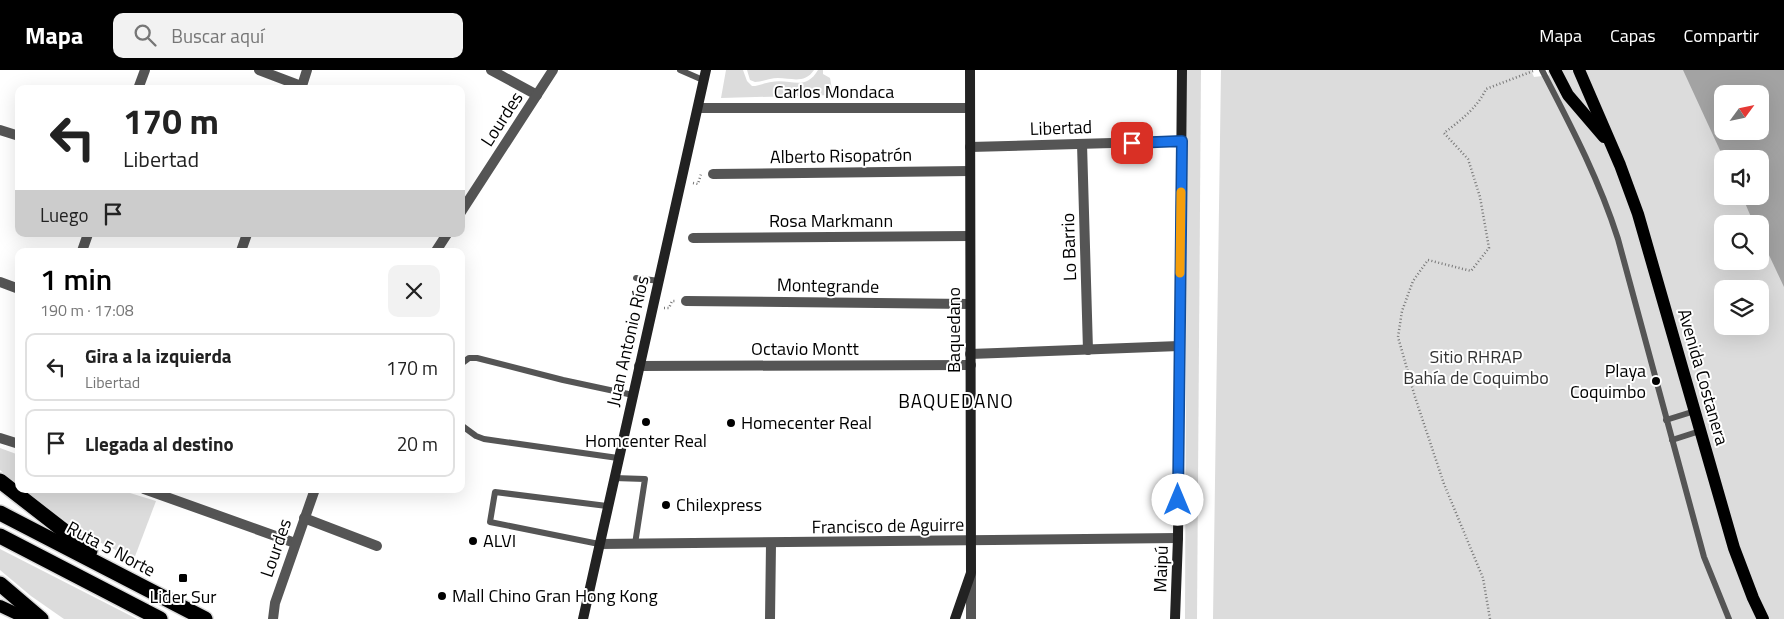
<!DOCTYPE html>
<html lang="es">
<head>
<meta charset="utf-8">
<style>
  :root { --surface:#fff; --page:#f2f2f2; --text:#222; --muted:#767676; --line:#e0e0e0; --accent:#000 }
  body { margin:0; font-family:"Titillium Web",sans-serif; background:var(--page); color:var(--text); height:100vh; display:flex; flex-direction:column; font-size:19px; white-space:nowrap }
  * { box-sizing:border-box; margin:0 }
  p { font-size:16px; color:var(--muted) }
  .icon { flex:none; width:28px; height:28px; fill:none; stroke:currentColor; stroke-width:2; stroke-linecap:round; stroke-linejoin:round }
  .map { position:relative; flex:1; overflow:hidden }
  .sheet { position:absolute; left:15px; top:178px; width:450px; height:245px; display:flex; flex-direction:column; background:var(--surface); border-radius:10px; box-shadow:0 5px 20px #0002 }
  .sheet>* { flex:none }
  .banner { position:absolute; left:15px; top:15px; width:450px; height:152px; border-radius:10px; box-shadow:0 5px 20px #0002; background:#fff; color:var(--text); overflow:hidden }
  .needle { width:32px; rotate:57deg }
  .controls { position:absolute; left:1714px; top:15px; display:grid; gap:10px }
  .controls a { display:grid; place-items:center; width:55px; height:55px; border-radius:10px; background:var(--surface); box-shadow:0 5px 20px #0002; font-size:25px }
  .pin { position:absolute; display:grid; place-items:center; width:42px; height:42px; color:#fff; margin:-21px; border-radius:10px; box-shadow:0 2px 8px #0006 }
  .me { position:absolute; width:55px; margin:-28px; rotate:0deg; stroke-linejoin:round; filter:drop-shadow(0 0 4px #0008) }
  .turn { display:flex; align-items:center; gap:18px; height:105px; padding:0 25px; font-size:22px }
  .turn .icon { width:65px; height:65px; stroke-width:2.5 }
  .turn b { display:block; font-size:35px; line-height:42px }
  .then { display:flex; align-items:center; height:48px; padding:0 25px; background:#0003; gap:10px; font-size:19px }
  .round { display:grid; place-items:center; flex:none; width:52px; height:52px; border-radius:10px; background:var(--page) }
  .overview { display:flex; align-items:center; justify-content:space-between; height:85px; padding:0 25px }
  h1 { font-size:30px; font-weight:600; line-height:38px; color:var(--accent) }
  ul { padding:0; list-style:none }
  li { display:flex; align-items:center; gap:15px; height:68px; margin:0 10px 8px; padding:0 15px; border:2px solid var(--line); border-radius:10px }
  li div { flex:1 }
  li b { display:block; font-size:19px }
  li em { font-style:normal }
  header { display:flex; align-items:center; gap:30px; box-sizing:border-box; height:70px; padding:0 25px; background:var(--accent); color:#fff }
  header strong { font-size:24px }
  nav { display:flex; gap:28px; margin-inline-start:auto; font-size:18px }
  .search { width:350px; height:45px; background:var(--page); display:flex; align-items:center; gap:12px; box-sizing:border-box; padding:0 18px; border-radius:10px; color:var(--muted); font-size:19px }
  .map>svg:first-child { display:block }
</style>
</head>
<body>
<header>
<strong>Mapa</strong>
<div class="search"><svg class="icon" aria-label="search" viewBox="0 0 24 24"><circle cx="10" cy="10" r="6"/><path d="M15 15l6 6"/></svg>Buscar aquí</div>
<nav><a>Mapa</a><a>Capas</a><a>Compartir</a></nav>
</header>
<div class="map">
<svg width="1784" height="549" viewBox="0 0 1784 549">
  <rect width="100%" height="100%" fill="#fff"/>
  <g fill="#dcdcdc" fill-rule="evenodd">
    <path d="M726 0H743L747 11 752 16C759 16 764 13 771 12 791 8 805 22 818 0H823V4L830 8 833 25 721 28Z"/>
    <path d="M747 0H814C803 17 786 5 770 9 765 10 761 12 755 12L750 10Z"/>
    <polygon points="1187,0 1201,0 1197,549 1185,549"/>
    <path d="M1221 0H1531L1534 7 1551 5 1550 0H1784V549H1213ZM1722 24H1760V61H1722ZM1722 89H1760V126H1722ZM1722 154H1760V191H1722ZM1722 219H1760V256H1722Z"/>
    <polygon points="0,378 19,385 19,417 0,400"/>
    <polygon points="21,419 117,419 156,431 134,489 87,466"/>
    <polygon points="0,479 137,549 64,549 31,526 0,500"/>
  </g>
  <path fill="#a3a3a3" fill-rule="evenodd" d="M1683 0H1784V217L1760 166V154H1754L1742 126H1760V89H1724ZM1722 24H1760V61H1722Z"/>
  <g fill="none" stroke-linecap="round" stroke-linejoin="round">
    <g stroke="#dbdbdb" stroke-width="15">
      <g id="primary">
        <polyline points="1555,0 1568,25 1604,67"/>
        <polyline points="1579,0 1620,95 1638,144 1734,478 1753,528 1763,549"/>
        <polyline points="0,536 28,549"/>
      </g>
    </g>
    <g stroke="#dbdbdb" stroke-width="18">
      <g id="highway">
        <polyline points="0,411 90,481"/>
        <polyline points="0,443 205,549"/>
        <polyline points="0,466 160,549"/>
        <polyline points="0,514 41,549"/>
      </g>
    </g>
    <g stroke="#777" stroke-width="2.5" stroke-dasharray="1 2.5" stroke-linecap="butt">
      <polyline points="693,113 698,114 701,104"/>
      <polyline points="664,238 669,238 672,231 676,231"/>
      <path d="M1490 549 1483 508 1444 414 1415 327 1398 267 1402 241 1413 211 1428 190 1471 201 1489 178 1480 127 1468 89 1444 63C1460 51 1478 37 1486 19L1533 1"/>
    </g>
    <g stroke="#555" stroke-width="6">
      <polyline points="680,0 703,10"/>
      <path d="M1542 0C1571 56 1599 109 1618 169L1704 487 1729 549"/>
      <polyline points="636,208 659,211"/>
      <polyline points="461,294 469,288 477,288 563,310 633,325"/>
      <polyline points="1666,350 1695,341"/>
      <polyline points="461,355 476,366 484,369 618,388"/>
      <polyline points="1672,370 1700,361"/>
      <polyline points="614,408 645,409 635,474"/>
      <polyline points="599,474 490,452 495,422 607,436"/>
    </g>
    <g stroke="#555" stroke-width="10">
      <polyline points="259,0 301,16"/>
      <polyline points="491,0 537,25"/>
      <polyline points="138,19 145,0"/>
      <polyline points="301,19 307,0"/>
      <polyline points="698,38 970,38"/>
      <polyline points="0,60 19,66"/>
      <polyline points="1082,74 1088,280"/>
      <polyline points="970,77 1182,71"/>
      <polyline points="713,104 970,101"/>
      <polyline points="461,142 553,0"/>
      <polyline points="693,168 970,166"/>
      <polyline points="82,181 88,164"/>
      <polyline points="241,181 247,164"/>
      <polyline points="436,181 447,164"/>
      <polyline points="0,212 19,219"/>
      <polyline points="686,231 970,234"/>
      <polyline points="970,284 1179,276"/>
      <polyline points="639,296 971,295"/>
      <polyline points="0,368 19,374"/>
      <polyline points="144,419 295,473"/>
      <polyline points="304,448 377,476"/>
      <polyline points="599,474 1178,468"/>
      <polyline points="971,505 971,549"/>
      <polyline points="273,549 275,533 315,419"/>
      <polyline points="770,549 771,474"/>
    </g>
    <g stroke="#222" stroke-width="10">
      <polyline points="583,549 706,0"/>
      <polyline points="955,549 971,503 970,0"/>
      <polyline points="1175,549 1178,468 1182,0"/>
    </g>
    <use href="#primary" stroke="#000" stroke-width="12"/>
    <use href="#highway" stroke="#000" stroke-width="15"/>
  </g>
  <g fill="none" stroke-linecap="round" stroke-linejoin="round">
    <g stroke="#114b97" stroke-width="12">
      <polyline id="route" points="1132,73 1182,71 1178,430"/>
    </g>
    <use href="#route" stroke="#1a73e8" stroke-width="9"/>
    <polyline stroke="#f59e0b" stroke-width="9" points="1180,203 1181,122"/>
  </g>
  <g fill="#000" stroke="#fff" stroke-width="2">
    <circle cx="1656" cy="311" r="5"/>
    <circle cx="646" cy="352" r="5"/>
    <circle cx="731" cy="353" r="5"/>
    <circle cx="666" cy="435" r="5"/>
    <circle cx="473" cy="471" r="5"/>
    <rect x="178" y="503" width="10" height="10" rx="2.5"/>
    <circle cx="442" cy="526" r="5"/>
  </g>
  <g text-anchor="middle" stroke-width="4" stroke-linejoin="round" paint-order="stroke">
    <g font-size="18" fill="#000" stroke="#fff">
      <text x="834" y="28">Carlos Mondaca</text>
      <text transform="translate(502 49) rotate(-57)" y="6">Lourdes</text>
      <text transform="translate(1061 58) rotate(-2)" y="6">Libertad</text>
      <text transform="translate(841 86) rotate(-1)" y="6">Alberto Risopatrón</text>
      <text x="831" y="157">Rosa Markmann</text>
      <text transform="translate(1069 177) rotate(-92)" y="6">Lo Barrio</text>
      <text transform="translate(828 216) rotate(1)" y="6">Montegrande</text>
      <text transform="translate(954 260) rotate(-90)" y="6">Baquedano</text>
      <text transform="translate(628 271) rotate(-77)" y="6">Juan Antonio Ríos</text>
      <text x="805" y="285">Octavio Montt</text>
      <text transform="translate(1703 307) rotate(74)" y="6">Avenida Costanera</text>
      <text transform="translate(888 456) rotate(-1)" y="6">Francisco de Aguirre</text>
      <text transform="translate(276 478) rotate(-71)" y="6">Lourdes</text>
      <text transform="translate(111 479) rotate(28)" y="6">Ruta 5 Norte</text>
      <text transform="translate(1161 499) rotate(-88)" y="6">Maipú</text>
    </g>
    <g font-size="18" fill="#333" stroke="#fff">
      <text x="1476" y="293">Sitio RHRAP<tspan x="1476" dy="21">Bahía de Coquimbo</tspan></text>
    </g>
    <g font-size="18" fill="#000" stroke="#fff" text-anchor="start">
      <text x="1646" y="307" text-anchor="end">Playa<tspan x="1646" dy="21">Coquimbo</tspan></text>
      <text x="741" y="359">Homecenter Real</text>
      <text x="646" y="377" text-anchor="middle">Homcenter Real</text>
      <text x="676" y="441">Chilexpress</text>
      <text x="483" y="477">ALVI</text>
      <text x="452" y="532">Mall Chino Gran Hong Kong</text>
      <text x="183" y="533" text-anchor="middle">Lider Sur</text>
    </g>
    <g font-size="19" letter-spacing="1" fill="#000" stroke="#fff">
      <text x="956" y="338">BAQUEDANO</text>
    </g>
  </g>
</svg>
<div class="controls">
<a><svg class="needle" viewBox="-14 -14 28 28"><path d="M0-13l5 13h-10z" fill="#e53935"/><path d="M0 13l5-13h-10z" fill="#767676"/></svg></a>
<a><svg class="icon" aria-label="sound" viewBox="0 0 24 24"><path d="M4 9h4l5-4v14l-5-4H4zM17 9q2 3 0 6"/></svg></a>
<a><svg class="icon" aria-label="search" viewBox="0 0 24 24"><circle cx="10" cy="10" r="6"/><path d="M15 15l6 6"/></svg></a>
<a><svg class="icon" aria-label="layers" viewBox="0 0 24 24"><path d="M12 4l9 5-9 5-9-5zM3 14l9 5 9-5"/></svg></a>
</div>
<div class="pin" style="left:1132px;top:73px;background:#d93025"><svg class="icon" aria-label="arrive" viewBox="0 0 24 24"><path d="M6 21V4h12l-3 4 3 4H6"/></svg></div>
<svg class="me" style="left:1178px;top:430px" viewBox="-20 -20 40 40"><circle r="19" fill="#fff"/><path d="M0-13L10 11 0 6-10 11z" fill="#1a73e8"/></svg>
<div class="banner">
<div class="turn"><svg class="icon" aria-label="left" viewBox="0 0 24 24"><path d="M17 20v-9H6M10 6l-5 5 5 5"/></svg><div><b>170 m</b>Libertad</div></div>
<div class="then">Luego<svg class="icon" aria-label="arrive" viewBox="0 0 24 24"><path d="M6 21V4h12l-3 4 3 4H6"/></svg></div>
</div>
<section class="sheet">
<div class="overview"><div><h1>1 min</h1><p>190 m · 17:08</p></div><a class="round"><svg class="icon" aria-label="close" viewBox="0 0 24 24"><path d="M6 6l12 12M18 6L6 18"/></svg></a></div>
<ul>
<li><svg class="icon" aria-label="left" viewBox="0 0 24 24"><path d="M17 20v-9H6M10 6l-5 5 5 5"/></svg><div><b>Gira a la izquierda</b><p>Libertad</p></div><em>170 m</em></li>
<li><svg class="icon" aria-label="arrive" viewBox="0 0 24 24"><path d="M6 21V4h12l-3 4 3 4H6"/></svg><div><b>Llegada al destino</b></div><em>20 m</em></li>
</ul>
</section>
</div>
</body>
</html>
